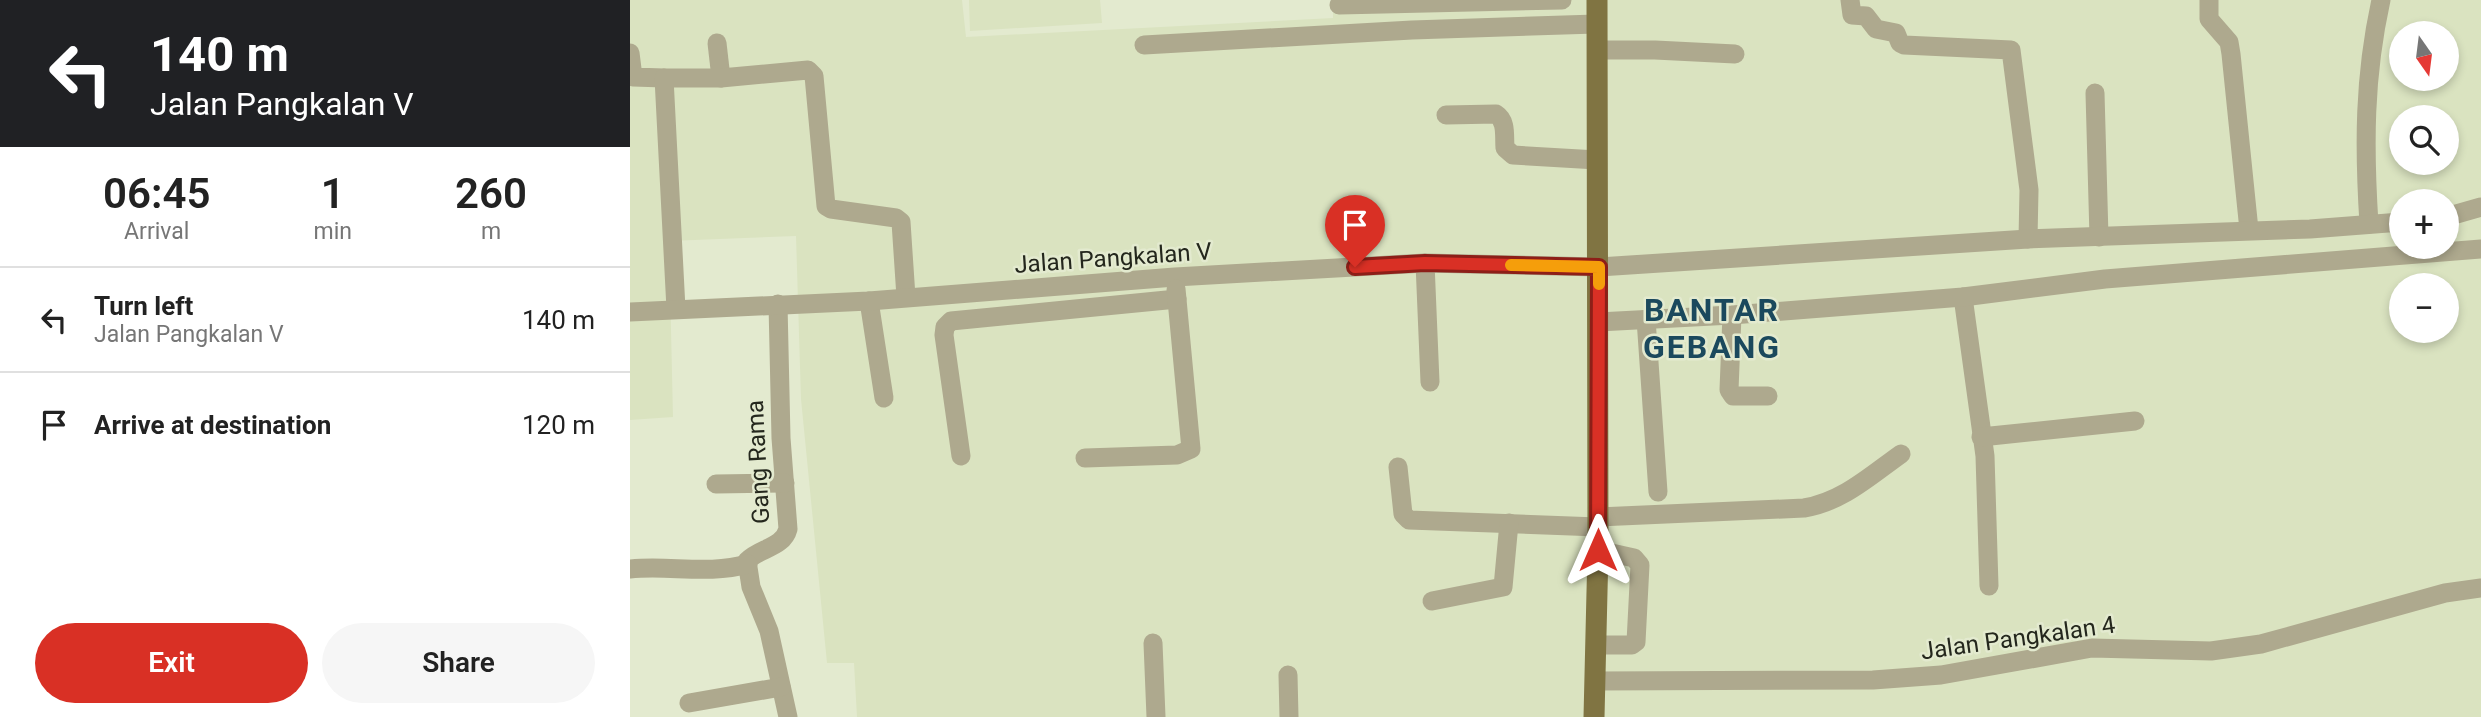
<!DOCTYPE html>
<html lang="en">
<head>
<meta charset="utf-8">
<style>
  :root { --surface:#fff; --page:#f6f6f6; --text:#222; --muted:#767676; --line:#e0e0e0; --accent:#d93025 }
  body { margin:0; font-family:Roboto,sans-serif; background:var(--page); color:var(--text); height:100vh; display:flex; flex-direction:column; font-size:26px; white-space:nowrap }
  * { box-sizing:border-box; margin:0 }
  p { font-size:23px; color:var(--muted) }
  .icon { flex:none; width:38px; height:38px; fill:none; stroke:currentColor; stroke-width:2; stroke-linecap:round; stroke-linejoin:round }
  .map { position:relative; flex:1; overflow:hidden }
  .drawer { display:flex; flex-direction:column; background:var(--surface); width:630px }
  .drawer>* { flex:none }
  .top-card { background:#202124; color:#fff; overflow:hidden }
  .needle { width:46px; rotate:166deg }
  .tools { position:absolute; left:1759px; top:21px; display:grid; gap:14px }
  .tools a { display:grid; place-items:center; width:70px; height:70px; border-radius:50%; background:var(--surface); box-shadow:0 4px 10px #0003; font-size:35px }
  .pin { position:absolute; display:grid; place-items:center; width:60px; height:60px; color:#fff; margin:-72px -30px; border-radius:50% 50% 50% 0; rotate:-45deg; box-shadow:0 0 7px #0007 }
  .pin .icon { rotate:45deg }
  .me { position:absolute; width:77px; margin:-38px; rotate:0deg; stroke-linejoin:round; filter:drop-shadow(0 0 5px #0008) }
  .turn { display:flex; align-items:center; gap:24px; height:147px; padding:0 35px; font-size:32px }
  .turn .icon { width:91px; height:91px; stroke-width:2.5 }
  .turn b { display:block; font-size:49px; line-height:60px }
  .eta { display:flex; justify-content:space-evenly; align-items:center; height:119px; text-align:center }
  .eta b { font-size:42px; font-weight:600; line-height:49px }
  .primary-button { display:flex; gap:14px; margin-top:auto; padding:14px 35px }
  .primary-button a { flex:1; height:80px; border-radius:42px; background:var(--accent); color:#fff; font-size:28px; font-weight:600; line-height:80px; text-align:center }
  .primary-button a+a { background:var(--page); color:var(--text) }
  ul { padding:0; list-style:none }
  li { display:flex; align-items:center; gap:21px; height:105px; padding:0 35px; border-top:2px solid var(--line) }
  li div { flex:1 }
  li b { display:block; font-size:26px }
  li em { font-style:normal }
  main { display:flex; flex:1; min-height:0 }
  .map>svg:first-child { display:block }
</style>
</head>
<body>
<main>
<section class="drawer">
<div class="top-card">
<div class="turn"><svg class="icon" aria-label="left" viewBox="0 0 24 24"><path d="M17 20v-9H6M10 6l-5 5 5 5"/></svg><div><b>140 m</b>Jalan Pangkalan V</div></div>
</div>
<div class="eta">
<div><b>06:45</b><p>Arrival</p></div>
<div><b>1</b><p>min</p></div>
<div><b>260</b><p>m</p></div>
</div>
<ul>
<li><svg class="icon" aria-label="left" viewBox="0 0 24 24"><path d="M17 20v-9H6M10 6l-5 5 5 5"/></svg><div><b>Turn left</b><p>Jalan Pangkalan V</p></div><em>140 m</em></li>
<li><svg class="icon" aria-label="arrive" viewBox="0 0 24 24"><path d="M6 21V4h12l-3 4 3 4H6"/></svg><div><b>Arrive at destination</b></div><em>120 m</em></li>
</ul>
<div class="primary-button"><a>Exit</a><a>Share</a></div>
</section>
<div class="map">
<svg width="1851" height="717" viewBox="0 0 1851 717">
  <rect width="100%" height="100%" fill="#e3eacf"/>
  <g fill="#dae3c0" fill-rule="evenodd">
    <path d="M0 0H332L336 37 703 18V0H1851V717H227L224 663H197L171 399 166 236 39 241 43 417 0 420ZM1771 33H1816V79H1771ZM1771 117H1816V163H1771ZM1771 201H1816V247H1771ZM1771 285H1816V331H1771Z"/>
    <polygon points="339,0 470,0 472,23 340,31"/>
  </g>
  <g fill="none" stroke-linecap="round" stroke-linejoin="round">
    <g stroke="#aea98e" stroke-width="19">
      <polyline points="1220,0 1222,15 1236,16 1246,29 1266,33 1270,43 1274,45 1381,50 1399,190 1398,239"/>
      <polyline points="1579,0 1579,19 1599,42 1601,54 1619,230"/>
      <polyline points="709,5 932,0"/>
      <polyline points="87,43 91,78"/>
      <polyline points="514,45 782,30 966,24"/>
      <polyline points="967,50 1025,50 1105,54"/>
      <polyline points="0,53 3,77 34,78"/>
      <polyline points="1465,93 1469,237"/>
      <path d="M816 115 866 114C877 121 874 136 875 148L883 155 967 160"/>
      <polyline points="1816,217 1851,207"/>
      <path d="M1739 224C1734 146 1734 77 1751 0"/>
      <polyline points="795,263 800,382"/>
      <polyline points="1333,297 1355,456 1359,586"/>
      <polyline points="239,301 254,398"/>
      <path d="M148 304 151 438 158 529C153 548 129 548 117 561L121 587 139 631 158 717"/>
      <polyline points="46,309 34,78 91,78 178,70 184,76 196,206 201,209 266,218 271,222 276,297"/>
      <polyline points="0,312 239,301 545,277 795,263 969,267 1398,239 1680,229 1771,222"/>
      <polyline points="1102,315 1099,390 1103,396 1138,396"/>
      <polyline points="1016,319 1028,492"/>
      <polyline points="968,322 1102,315 1333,297 1475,279 1851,249"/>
      <polyline points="1351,437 1505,421"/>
      <polyline points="331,456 314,335 315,327 321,321 547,299"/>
      <polyline points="455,458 547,455 561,449 546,289"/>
      <polyline points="768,467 773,514 779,520 968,527"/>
      <polyline points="86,484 155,483"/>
      <path d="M968 517 1174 508C1212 502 1240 476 1271 454"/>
      <path d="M0 569C40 565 78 575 118 564"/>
      <polyline points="802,601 873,587 879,523"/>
      <polyline points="523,643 526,717"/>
      <polyline points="966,645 1002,645 1006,642 1010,565 1004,558 968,550"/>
      <polyline points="658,675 659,717"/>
      <polyline points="966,681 1243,680 1311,675 1462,648 1581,651 1631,644 1815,593 1851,588"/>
      <polyline points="59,703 151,687"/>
    </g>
    <polyline stroke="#807442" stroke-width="21" points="964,717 968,550 967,0"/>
  </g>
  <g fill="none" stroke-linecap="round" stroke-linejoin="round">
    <g stroke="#8d1f18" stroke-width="18">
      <polyline id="route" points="725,267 795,263 969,267 968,550"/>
    </g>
    <use href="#route" stroke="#d93025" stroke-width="12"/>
    <polyline stroke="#f59e0b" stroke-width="12" points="881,265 969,267 969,284"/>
  </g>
  <g text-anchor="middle" stroke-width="5" stroke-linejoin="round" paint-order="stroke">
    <g font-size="24" fill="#24271d" stroke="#e3eacf">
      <text transform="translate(483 258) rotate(-4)" y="8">Jalan Pangkalan V</text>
      <text transform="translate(128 462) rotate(-93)" y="8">Gang Rama</text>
      <text transform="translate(1388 638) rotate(-8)" y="8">Jalan Pangkalan 4</text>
    </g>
    <g font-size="32" font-weight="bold" letter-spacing="2" fill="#1b495d" stroke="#e3eacf">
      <text x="1082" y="321">BANTAR<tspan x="1082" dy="37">GEBANG</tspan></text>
    </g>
  </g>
</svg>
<div class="tools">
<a><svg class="needle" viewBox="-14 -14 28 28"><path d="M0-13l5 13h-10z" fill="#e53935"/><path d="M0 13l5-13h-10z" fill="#767676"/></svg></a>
<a><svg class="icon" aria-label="search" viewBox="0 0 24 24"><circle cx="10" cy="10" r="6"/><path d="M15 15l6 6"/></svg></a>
<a>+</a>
<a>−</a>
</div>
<div class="pin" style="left:725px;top:267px;background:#d93025"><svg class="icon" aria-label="arrive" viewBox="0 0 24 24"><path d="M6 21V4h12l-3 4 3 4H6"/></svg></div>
<svg class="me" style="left:968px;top:550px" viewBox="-20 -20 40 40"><path d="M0-17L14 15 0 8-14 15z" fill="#d93025" stroke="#fff" stroke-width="4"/></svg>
</div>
</main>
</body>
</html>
